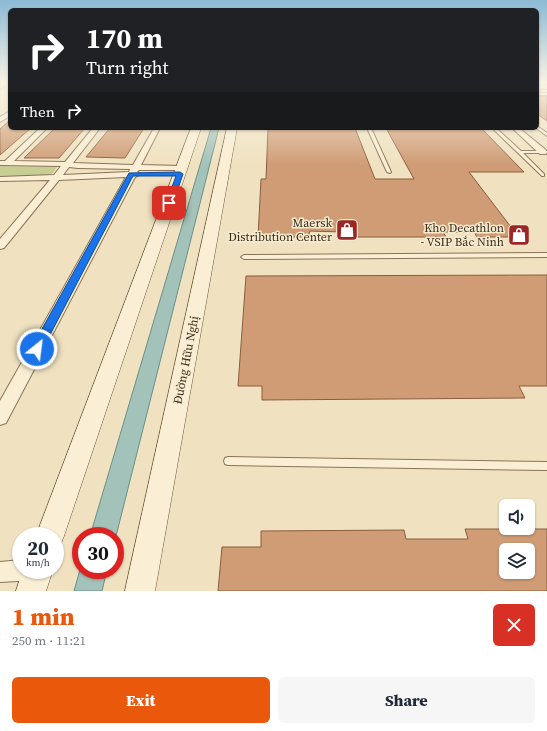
<!DOCTYPE html>
<html lang="en">
<head>
<meta charset="utf-8">
<style>
  :root { --surface:#fff; --page:#f6f6f7; --text:#1f2937; --muted:#747a83; --accent:#ea580c }
  body { margin:0; font-family:"Source Serif 4",serif; background:var(--page); color:var(--text); height:100vh; display:flex; flex-direction:column; font-size:15px; white-space:nowrap }
  * { box-sizing:border-box; margin:0 }
  p { font-size:13px; color:var(--muted) }
  .icon { flex:none; width:22px; height:22px; fill:none; stroke:currentColor; stroke-width:2; stroke-linecap:round; stroke-linejoin:round }
  .map { position:relative; height:591px; overflow:hidden }
  .side { display:flex; flex-direction:column; background:var(--surface); flex:1 }
  .side>* { flex:none }
  .guide { position:absolute; left:8px; top:8px; width:531px; height:122px; border-radius:6px; box-shadow:0 1px 3px #0004; background:#202124; color:#fff; overflow:hidden }
  .buttons { position:absolute; left:499px; top:499px; display:grid; gap:8px }
  .buttons a { display:grid; place-items:center; width:36px; height:36px; border-radius:6px; background:var(--surface); box-shadow:0 1px 3px #0004; font-size:20px }
  .speed { position:absolute; left:12px; top:527px; display:flex; gap:8px; font-size:20px; font-weight:700; text-align:center }
  .speed>* { display:grid; place-content:center; width:52px; height:52px; border-radius:50%; background:var(--surface); box-shadow:0 1px 3px #0004; line-height:1 }
  .speed small { font-size:10px; font-weight:400 }
  .speed .limit { border:6px solid #d22; background:#fff; color:#111 }
  .pin { position:absolute; display:grid; place-items:center; width:34px; height:34px; color:#fff; margin:-17px; border-radius:8px; box-shadow:0 2px 6px #0006 }
  .me { position:absolute; width:44px; margin:-22px; rotate:29deg; stroke-linejoin:round; filter:drop-shadow(0 0 3px #0008) }
  .turn { display:flex; align-items:center; gap:14px; height:84px; padding:0 12px; font-size:18px }
  .turn .icon { width:52px; height:52px; stroke-width:2.5 }
  .turn b { display:block; font-size:28px; line-height:34px }
  .then { display:flex; align-items:center; height:38px; padding:0 12px; background:#0003; gap:8px; font-size:15px }
  .round { display:grid; place-items:center; flex:none; width:42px; height:42px; border-radius:6px; background:var(--page) }
  .headline { display:flex; align-items:center; justify-content:space-between; height:68px; padding:0 12px }
  h1 { font-size:24px; font-weight:800; line-height:30px; color:var(--accent) }
  .cta { display:flex; gap:8px; margin-top:auto; padding:8px 12px }
  .cta a { flex:1; height:46px; border-radius:6px; background:var(--accent); color:#fff; font-size:16px; font-weight:800; line-height:46px; text-align:center }
  .cta a+a { background:var(--page); color:var(--text) }
  .map>svg:first-child { display:block }
</style>
</head>
<body>
<div class="map">
<svg width="547" height="591" viewBox="0 0 547 591">
  <rect width="100%" height="100%" fill="#f0e2c0"/>
  <polygon fill="#c6ce94" points="0,166 57,167 52,174 46,176 0,176"/>
  <g fill="#a3c2b9" stroke="#6a9087">
    <polygon points="211,128 219,128 115,540 115,536 90,536"/>
    <polygon points="81,566 81,570 107,570 102,591 74,591"/>
  </g>
  <g fill="#cf9c75" stroke="#8a5c3c" fill-rule="evenodd">
    <polygon points="537,96 547,96 547,121 537,114"/>
    <polygon points="10,120 10,128 31,128 0,155 0,129"/>
    <polygon points="55,128 85,128 59,158 24,158"/>
    <polygon points="110,128 144,128 125,158 86,157"/>
    <polygon points="268,128 355,128 375,179 414,179 386,128 481,128 524,172 469,172 514,231 508,231 513,237 477,237 474,232 443,232 446,237 343,237 342,232 310,231 308,237 258,237 261,179 266,179"/>
    <polygon points="547,275 547,386 519,386 525,398 262,400 262,386 238,386 246,276"/>
    <path d="M465 529H547V591H218L222 547H261V531L404 530 406 539H468ZM506 550H528V572H506Z"/>
  </g>
  <g fill="none" stroke-linecap="round" stroke-linejoin="round">
    <g stroke="#8a7357" stroke-width="2">
      <g id="service">
        <rect x="537" y="93" width="10" height="2"/>
        <polygon points="537,126 547,133 547,136 536,128 537,128"/>
        <polygon points="367,128 371,128 391,172 390,173 387,172"/>
        <polygon points="492,128 496,128 521,151 547,151 547,153 523,153 544,174 544,176 542,176"/>
        <polygon points="547,253 547,257 244,259 241,257 244,255"/>
        <polygon points="228,457 547,462 547,470 228,465 225,464 224,461 225,458"/>
      </g>
    </g>
    <g stroke="#8a7357" stroke-width="2">
      <g id="minor">
        <polygon points="4,82 10,83 0,89 0,85"/>
        <rect x="537" y="85" width="10" height="4"/>
        <polygon points="10,111 10,116 0,122 0,117"/>
        <path d="M40 128H47L14 161 65 162 93 128H100L73 163 133 165 154 128H160L141 165 181 166 185 168 181 170H139L137 172 141 174 135 177 6 423 0 425V401L126 177 59 180 4 248 0 249V239L50 180 0 181V177L54 175 61 166 0 165V161H5ZM69 167 78 168 130 169 129 172 63 175Z"/>
        <polygon points="512,128 519,128 546,150 546,154 540,154"/>
        <polygon points="21,560 21,570 46,570 43,577 36,580 0,582 0,562"/>
      </g>
    </g>
    <g stroke="#6b543b" stroke-width="1">
      <g id="secondary">
        <polygon points="191,128 201,128 64,536 60,546 55,548 55,536 36,536"/>
        <polygon points="227,128 237,128 155,591 125,591"/>
        <polygon points="23,570 53,570 46,591 16,591"/>
      </g>
    </g>
    <use href="#service" fill="#faefd4" fill-rule="evenodd"/>
    <use href="#minor" fill="#faefd4" fill-rule="evenodd"/>
    <use href="#secondary" fill="#faefd4" fill-rule="evenodd"/>
  </g>
  <linearGradient id="sky" x2="0" y2="1"><stop stop-color="#8cbad5"/><stop offset="0.5" stop-color="#f8f2e3"/><stop offset="1" stop-color="#f8f2e3" stop-opacity="0"/></linearGradient>
  <rect width="547" height="165" fill="url(#sky)"/>
  <polygon fill="#1a73e8" stroke="#114b97" points="180,172 183,174 173,203 169,205 166,203 176,176 133,176 41,352 37,353 33,352 32,349 33,345 129,173"/>
  <defs>
    <g id="shop-square" transform="scale(1.15)"><rect x="-9" y="-9" width="18" height="18" rx="4" fill="#9b2625" stroke="#f7ecd0"/><path d="M-5-2.5h2.3a2.7 3.5 0 0 1 5.4 0H5L5.5 6h-11ZM-1.5-2.5h3a1.5 2.3 0 0 0-3 0Z" fill="#fff"/></g>
  </defs>
  <g fill-rule="evenodd">
    <use href="#shop-square" x="347" y="230"/>
    <use href="#shop-square" x="519" y="235"/>
  </g>
  <g text-anchor="middle" stroke-width="3" stroke-linejoin="round" paint-order="stroke">
    <g font-size="12" fill="#392b1c" stroke="#f7ecd0" text-anchor="end">
      <text x="332" y="227">Maersk<tspan x="332" dy="14">Distribution Center</tspan></text>
      <text x="504" y="232">Kho Decathlon<tspan x="504" dy="14">- VSIP Bắc Ninh</tspan></text>
    </g>
    <g font-size="12" fill="#392b1c" stroke="#f7ecd0">
      <text transform="translate(186 360) rotate(-79)" y="4">Đường Hữu Nghị</text>
    </g>
  </g>
</svg>
<div class="buttons">
<a><svg class="icon" aria-label="sound" viewBox="0 0 24 24"><path d="M4 9h4l5-4v14l-5-4H4zM17 9q2 3 0 6"/></svg></a>
<a><svg class="icon" aria-label="layers" viewBox="0 0 24 24"><path d="M12 4l9 5-9 5-9-5zM3 14l9 5 9-5"/></svg></a>
</div>
<div class="speed"><div>20<small>km/h</small></div><div class="limit">30</div></div>
<div class="pin" style="left:169px;top:203px;background:#d93025"><svg class="icon" aria-label="arrive" viewBox="0 0 24 24"><path d="M6 21V4h12l-3 4 3 4H6"/></svg></div>
<svg class="me" style="left:37px;top:349px" viewBox="-20 -20 40 40"><circle r="17" fill="#1a73e8" stroke="#fff" stroke-width="3"/><path d="M0-11L8 9 0 5-8 9z" fill="#fff"/></svg>
<div class="guide">
<div class="turn"><svg class="icon" aria-label="right" viewBox="0 0 24 24"><path d="M7 20v-9h11M14 6l5 5-5 5"/></svg><div><b>170 m</b>Turn right</div></div>
<div class="then">Then<svg class="icon" aria-label="right" viewBox="0 0 24 24"><path d="M7 20v-9h11M14 6l5 5-5 5"/></svg></div>
</div>
</div>
<section class="side">
<div class="headline"><div><h1>1 min</h1><p>250 m · 11:21</p></div><a class="round" style="background:#d93025;color:#fff"><svg class="icon" aria-label="close" viewBox="0 0 24 24"><path d="M6 6l12 12M18 6L6 18"/></svg></a></div>
<div class="cta"><a>Exit</a><a>Share</a></div>
</section>
</body>
</html>
